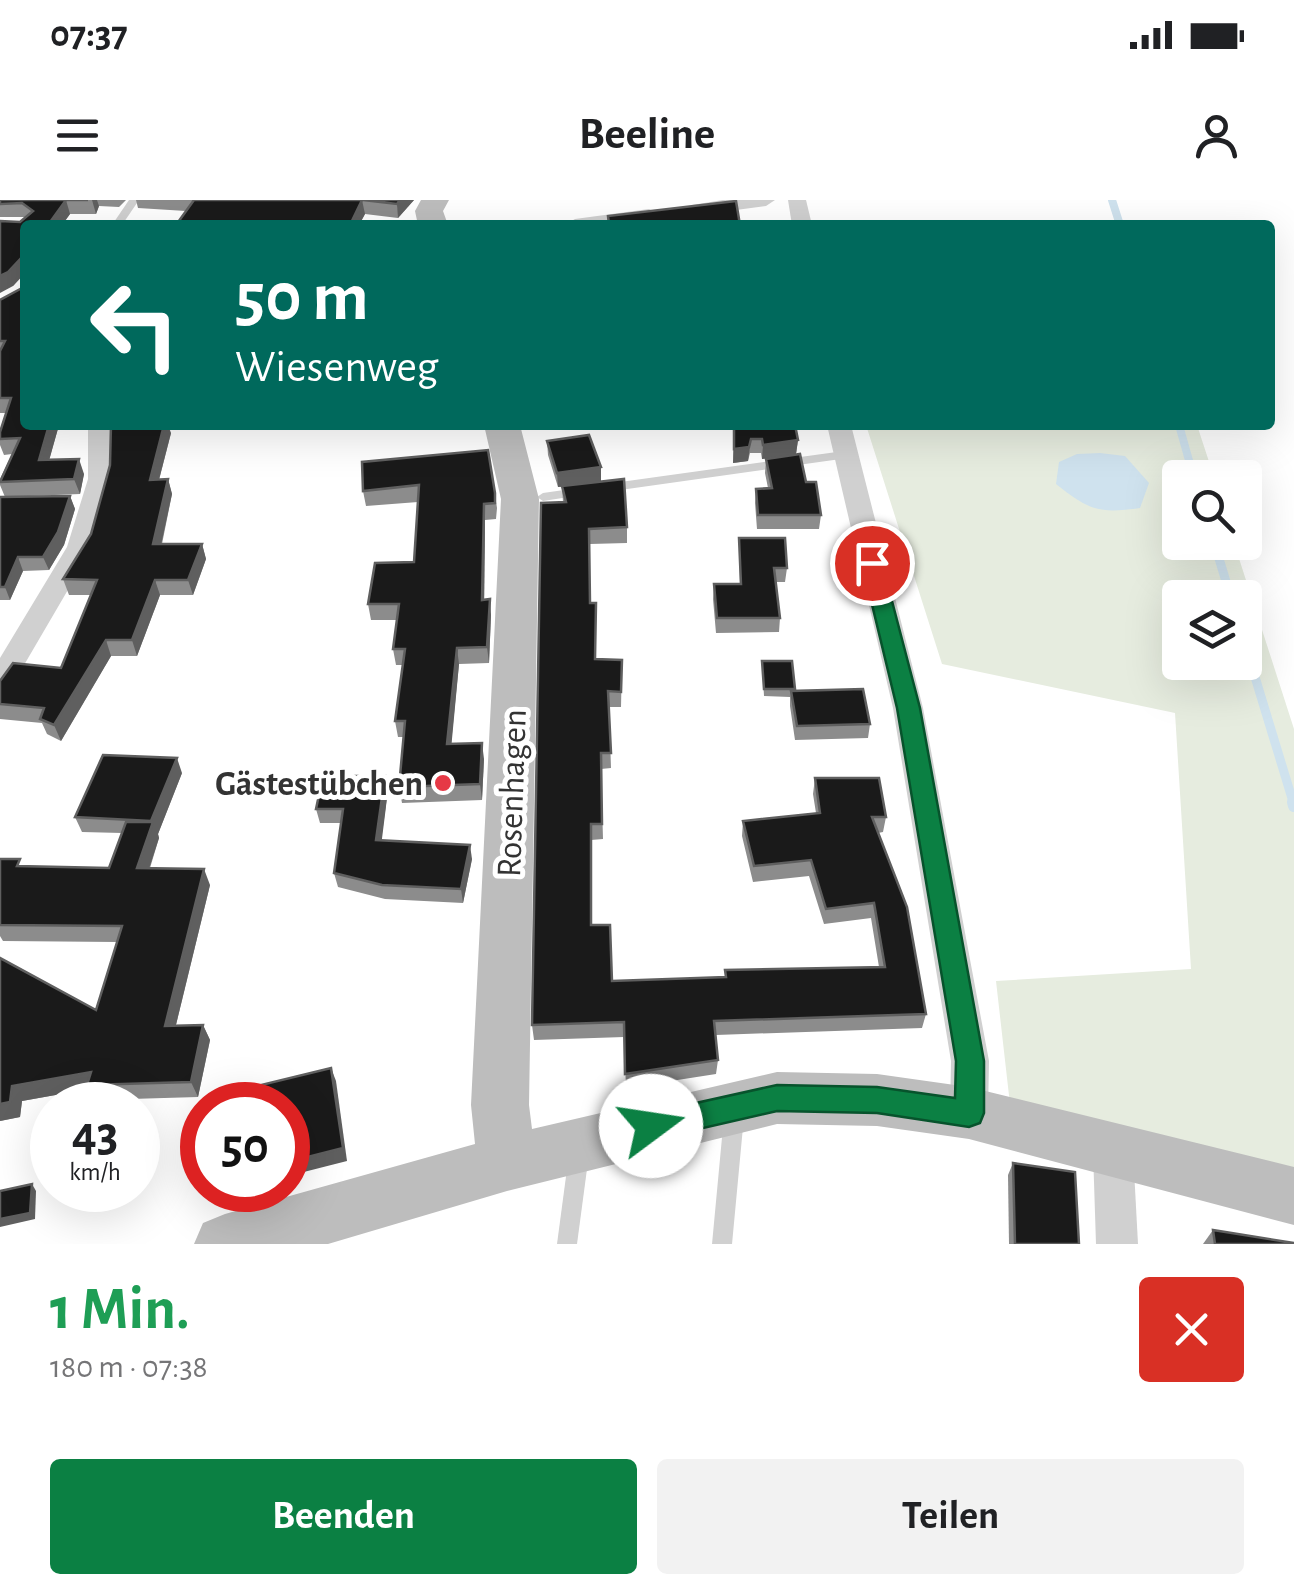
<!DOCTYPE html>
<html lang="de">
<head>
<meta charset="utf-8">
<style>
  :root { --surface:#fff; --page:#f2f2f2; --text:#202124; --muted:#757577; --accent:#0b8043 }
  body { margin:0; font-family:"Alegreya Sans",sans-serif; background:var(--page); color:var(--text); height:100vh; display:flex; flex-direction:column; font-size:38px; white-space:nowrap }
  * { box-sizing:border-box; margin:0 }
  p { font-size:32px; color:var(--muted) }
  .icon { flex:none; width:55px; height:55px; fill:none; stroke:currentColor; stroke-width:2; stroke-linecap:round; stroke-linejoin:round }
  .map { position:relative; height:1044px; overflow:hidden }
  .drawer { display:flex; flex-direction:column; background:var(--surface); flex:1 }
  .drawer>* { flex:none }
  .banner { position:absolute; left:20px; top:20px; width:1255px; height:210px; border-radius:10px; box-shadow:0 10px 40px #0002; background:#00695c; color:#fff; overflow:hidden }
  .fabs { position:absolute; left:1162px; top:260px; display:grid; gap:20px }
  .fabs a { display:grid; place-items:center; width:100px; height:100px; border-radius:10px; background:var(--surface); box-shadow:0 10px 40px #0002; font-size:50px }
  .speed { position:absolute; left:30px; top:882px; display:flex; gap:20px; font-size:50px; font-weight:700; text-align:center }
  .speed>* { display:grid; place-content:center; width:130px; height:130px; border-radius:50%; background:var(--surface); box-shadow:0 10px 40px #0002; line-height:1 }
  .speed small { font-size:25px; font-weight:400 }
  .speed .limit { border:15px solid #d22; background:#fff; color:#111 }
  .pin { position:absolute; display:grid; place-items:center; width:85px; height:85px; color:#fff; margin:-42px; border:5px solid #fff; border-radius:50%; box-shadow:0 2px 10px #0007 }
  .me { position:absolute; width:110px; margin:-55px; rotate:76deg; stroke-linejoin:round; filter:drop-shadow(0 0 8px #0008) }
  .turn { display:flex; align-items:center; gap:35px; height:210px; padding:0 50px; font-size:45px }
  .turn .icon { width:130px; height:130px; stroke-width:2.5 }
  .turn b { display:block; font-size:70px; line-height:85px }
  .round { display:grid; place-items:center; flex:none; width:105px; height:105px; border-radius:10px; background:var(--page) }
  .overview { display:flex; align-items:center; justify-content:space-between; height:170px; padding:0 50px }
  h1 { font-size:60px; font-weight:700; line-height:75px; color:#1e9e55 }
  .action { display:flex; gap:20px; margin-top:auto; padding:20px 50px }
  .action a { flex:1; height:115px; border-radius:10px; background:var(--accent); color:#fff; font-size:40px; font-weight:700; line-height:115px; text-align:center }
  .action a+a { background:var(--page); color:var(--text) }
  .status { display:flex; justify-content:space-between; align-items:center; height:70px; padding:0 50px; background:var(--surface); direction:ltr }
  .status svg { height:28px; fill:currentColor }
  header { display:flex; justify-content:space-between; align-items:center; height:130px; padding:0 50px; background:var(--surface); font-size:45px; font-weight:700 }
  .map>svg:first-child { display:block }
</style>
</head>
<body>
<div class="status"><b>07:37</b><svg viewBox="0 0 49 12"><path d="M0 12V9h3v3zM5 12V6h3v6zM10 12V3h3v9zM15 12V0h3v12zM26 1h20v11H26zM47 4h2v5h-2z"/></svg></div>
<header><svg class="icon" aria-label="menu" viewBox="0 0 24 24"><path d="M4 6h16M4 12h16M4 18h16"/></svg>Beeline<svg class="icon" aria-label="person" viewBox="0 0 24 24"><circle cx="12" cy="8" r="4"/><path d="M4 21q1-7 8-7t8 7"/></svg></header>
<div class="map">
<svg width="1294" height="1044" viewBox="0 0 1294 1044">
  <rect width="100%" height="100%" fill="#fff"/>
  <path fill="#e6ecdf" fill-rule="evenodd" d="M866 225H1197L1214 277 1180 278V342L1234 343 1294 529V978L1011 913 996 781 1191 769 1175 513 942 464ZM1180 398H1245V462H1180Z"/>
  <path fill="#cfe2ee" d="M1100 253 1125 256 1149 283 1140 308C1098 314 1089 310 1056 284L1059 262 1077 254Z"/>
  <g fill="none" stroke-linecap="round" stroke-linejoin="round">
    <g stroke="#cfe2ee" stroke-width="8">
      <polyline points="1112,0 1120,25"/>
      <polyline points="1179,225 1190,264"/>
    </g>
    <g stroke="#cfe2ee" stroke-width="9">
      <polyline points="1189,262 1194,278"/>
      <polyline points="1214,342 1231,398"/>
      <polyline points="1245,444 1294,605"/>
    </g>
    <polyline stroke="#cfe2ee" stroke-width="12" points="1293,602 1294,606"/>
    <g fill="#d0d0d0" fill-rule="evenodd">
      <polygon points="129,0 139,0 122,25 112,25"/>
      <polygon points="844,251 850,255 848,258 606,292 600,288 606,284"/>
      <polygon points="578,288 584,292 582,295 543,301 537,297 543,293"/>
      <polygon points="734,907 741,910 744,916 732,1044 712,1044 724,916 727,910"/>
      <polygon points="579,945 586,947 589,954 577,1044 557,1044 569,954 572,947"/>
    </g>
    <g fill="#d0d0d0" fill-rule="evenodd">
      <polygon points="723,0 775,0 766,6 699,15 689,9 692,5"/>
      <polygon points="788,0 806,0 812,25 792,25"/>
      <polygon points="649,9 659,15 656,19 618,25 565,25 575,19"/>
      <polygon points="88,225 112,225 112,279 93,347 10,489 0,492 0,458 67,347 88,279"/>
      <polygon points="827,225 851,225 923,508 989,861 988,913 983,925 969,931 955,925 950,913 951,861 893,508"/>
      <polygon points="1113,933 1127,938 1133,951 1138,1044 1096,1044 1093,951 1099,938"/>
    </g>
    <g fill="#bdbdbd" fill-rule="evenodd">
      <polygon points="421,0 449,0 443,11 448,25 418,25 415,11"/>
      <polygon points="484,225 520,225 539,299 529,905 532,929 777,872 877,874 969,887 1294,967 1294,1025 969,939 877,926 777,924 507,991 328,1044 194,1044 203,1023 225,1014 475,944 471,905 501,299"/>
    </g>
  </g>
  <g fill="#8c8c8c">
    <polygon points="0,0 126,0 119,7 99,6 96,14 70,14 62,25 25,25 25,73 13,86 20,22 26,17 0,17"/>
    <polygon points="136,0 414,0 398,18 365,14 359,25 176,25 186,11 138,8"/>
    <polygon points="0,100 59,225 49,260 84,274 80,294 5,297 0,285 0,279 12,254 4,255 0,245 0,232 6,213 0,213"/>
    <polygon points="733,225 795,225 798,240 796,254 762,259 761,253 750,253 748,261 733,263"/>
    <polygon points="171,233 159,280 168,279 172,294 162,344 202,344 206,359 193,395 160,395 137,456 111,456 61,541 47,534 42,523 0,519 0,481 61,468 91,395 69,395 63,379 91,334 110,265"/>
    <polygon points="547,241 601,281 568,286 627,327 627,343 590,344 590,403 596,403 596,459 622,460 621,507 609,507 611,568 601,569 603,639 591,640 592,725 612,781 725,777 725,770 879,767 871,718 824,724 809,676 753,682 742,636 743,621 816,613 813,594 815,578 886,617 883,632 878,633 926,814 922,828 716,835 718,860 716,874 626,888 624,837 534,840 532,825 563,302 562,287 558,287 548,255"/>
    <polygon points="488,250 497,308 496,319 485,320 484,400 491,415 489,463 459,464 451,544 484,559 482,600 402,603 399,587 403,537 398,537 395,521 403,465 396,465 393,449 397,420 371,420 368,404 414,362 418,302 366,306 363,291"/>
    <polygon points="766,259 806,282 821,315 819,329 757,329 755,303 756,289 768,288 765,273"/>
    <polygon points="70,296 75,309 64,345 49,370 23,371 10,400 0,400 0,297"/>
    <polygon points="739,338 787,368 785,382 775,382 780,418 779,432 716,433 713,399 714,384 740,384"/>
    <polygon points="762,461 792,461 794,491 870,524 868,538 795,540 790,506 790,497 764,496"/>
    <polygon points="182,573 158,634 159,638 150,668 210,685 176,825 203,825 210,840 198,897 96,900 89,889 22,901 20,917 0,921 96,810 117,742 3,741 0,736 0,659 23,666 109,668 122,633 82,632 75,617"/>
    <polygon points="388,590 381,641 472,659 463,703 385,699 338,687 334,673 341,623 320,623 316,609"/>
    <polygon points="1013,963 1079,1044 1009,1044 1008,975"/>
    <polygon points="1213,1030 1294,1044 1203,1044"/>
  </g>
  <g fill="#5f5f5f">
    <polygon points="66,0 70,14 62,25 48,25"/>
    <polygon points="92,0 97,0 99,6 96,14"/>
    <polygon points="362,0 365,14 359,25 350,25"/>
    <polygon points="400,0 414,0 398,18 397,4"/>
    <polygon points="25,54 25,73 13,86 0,93 0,76"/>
    <polygon points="49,225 59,225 45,275 39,260"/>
    <polygon points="162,225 168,225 171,233 155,295 150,280"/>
    <polygon points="751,239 748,261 733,263 734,249"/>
    <polygon points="798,240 796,254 762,259 763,245"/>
    <polygon points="79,259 84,274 80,294 74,279"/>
    <polygon points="601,267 601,281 558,287 557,273"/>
    <polygon points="168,279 172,294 158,359 153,344"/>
    <polygon points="70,296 75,309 64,345 49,370 43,357"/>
    <polygon points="484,304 485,320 484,416 482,400"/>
    <polygon points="202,344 206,359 193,395 188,380"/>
    <polygon points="18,357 23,371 10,400 5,387"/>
    <polygon points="155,380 160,395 137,456 132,440"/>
    <polygon points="490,399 491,415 489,463 487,447"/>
    <polygon points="106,440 111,456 61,541 54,525"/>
    <polygon points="457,448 459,464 450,560 447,544"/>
    <polygon points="482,543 484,559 482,600 480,584"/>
    <polygon points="177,558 182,573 158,634 159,638 144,684 137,668 151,621"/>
    <polygon points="385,576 388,590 380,655 376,640"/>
    <polygon points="470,645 472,659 463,703 461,689"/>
    <polygon points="204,669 210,685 172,841 165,826"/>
    <polygon points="203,825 210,840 198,897 191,882"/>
    <polygon points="331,868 336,881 347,961 288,976 288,962"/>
    <polygon points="91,872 87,885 89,889 22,901 20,917 0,921 0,904 12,886"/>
    <polygon points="32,984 36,991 35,1019 0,1027 0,1019"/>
  </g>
  <g fill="#1a1a1a" stroke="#5f5f5f" stroke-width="2.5">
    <polygon points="0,0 88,0 66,0 48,25 25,25 25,54 8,72 0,76 0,21 20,22 33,11 22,3 0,4"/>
    <polygon points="194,0 362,0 350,25 176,25"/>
    <polygon points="363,0 400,0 397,4"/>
    <polygon points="736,1 740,25 609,25 608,16"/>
    <polygon points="24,79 25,79 25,225 49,225 39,260 79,259 74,279 0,282 20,238 0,239 0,232 11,198 0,198 0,151 5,141 0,141 0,100 22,88"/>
    <polygon points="111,225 164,225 150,280 168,279 153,344 202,344 188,380 155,380 132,440 106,440 54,525 40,519 44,508 0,504 0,481 13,463 61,468 97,380 63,379 91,334 110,265"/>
    <polygon points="734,225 795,225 798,240 763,245 762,239 751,239 749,247 734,249"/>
    <polygon points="589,235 601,267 557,273 547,241"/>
    <polygon points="488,250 495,293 495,303 484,304 482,400 490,399 487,447 457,448 447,544 482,543 480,584 399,587 405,521 395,521 405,449 393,449 399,404 368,404 375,363 414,362 419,285 363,291 362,262"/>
    <polygon points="800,254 806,282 816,282 821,315 758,315 756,289 772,288 766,259"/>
    <polygon points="624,279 627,327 589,329 590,403 596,403 595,459 622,460 621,492 608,491 611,553 601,553 602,624 591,624 591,725 610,725 612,781 726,777 725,770 885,767 874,703 826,709 811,660 754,666 743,621 820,613 815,578 879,578 886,617 872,617 907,707 926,814 714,821 718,860 625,874 624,822 532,825 541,303 566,302 562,286"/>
    <polygon points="70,296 58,332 43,357 18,357 5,387 0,387 0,297"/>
    <polygon points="739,338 785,338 787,368 774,368 780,418 717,418 714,384 741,384"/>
    <polygon points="762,461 792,461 795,489 764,489"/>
    <polygon points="863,489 870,524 797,526 791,491"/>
    <polygon points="103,555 177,558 151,621 75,617"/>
    <polygon points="323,576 385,576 376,640 470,645 461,689 382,685 334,673 343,609 316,609"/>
    <polygon points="126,622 153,622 137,668 204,669 165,826 203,825 191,882 87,885 91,872 12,886 10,902 0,904 0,758 96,810 122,726 0,725 0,659 20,659 17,666 109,668"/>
    <polygon points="331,868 343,948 288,962 288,905 242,905 241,890"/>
    <polygon points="1013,963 1075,972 1079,1044 1015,1044"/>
    <polygon points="32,984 30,1013 0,1019 0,991"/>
    <polygon points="1213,1030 1294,1043 1294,1044 1215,1044"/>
  </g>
  <polygon fill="#0b8043" stroke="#07532c" stroke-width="2.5" points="872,357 882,363 920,508 984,861 984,913 980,923 969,927 877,913 777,911 651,940 641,936 636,926 641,917 651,913 777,885 877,887 955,898 956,861 897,508 862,363"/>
  <circle fill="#e63946" stroke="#fff" stroke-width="4" cx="443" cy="583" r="10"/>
  <g text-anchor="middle" stroke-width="10" stroke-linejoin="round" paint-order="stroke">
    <g font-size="35" font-weight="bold" fill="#333" stroke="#fff" text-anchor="end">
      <text x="423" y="595">Gästestübchen</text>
    </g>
    <g font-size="35" fill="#333" stroke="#fff">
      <text transform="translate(511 593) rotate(-88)" y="12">Rosenhagen</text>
    </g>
  </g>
</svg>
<div class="fabs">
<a><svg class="icon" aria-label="search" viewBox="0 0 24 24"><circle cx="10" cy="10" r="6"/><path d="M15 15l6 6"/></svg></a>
<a><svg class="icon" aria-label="layers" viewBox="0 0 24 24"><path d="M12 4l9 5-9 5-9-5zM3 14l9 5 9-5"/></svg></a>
</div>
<div class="speed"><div>43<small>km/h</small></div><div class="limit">50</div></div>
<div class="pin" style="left:872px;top:363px;background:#d93025"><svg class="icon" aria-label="arrive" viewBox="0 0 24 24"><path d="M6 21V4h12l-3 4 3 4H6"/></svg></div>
<svg class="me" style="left:651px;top:926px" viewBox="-20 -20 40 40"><circle r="19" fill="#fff"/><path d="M0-13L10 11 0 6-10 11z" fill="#0b8043"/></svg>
<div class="banner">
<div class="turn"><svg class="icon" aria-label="left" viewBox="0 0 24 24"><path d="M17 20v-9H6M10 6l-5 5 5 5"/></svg><div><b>50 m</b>Wiesenweg</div></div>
</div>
</div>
<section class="drawer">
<div class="overview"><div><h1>1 Min.</h1><p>180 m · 07:38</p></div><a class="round" style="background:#d93025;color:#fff"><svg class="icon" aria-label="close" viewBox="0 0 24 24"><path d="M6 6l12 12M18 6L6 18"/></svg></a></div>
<div class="action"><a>Beenden</a><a>Teilen</a></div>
</section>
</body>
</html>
